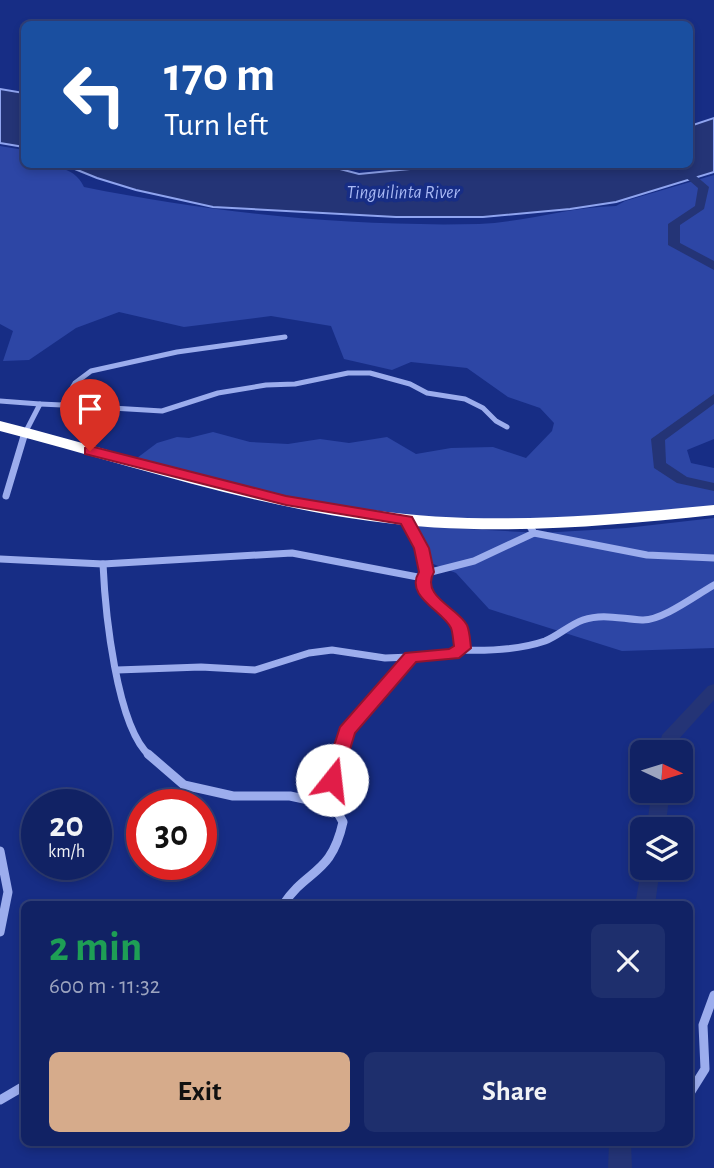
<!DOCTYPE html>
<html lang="en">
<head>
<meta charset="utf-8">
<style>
  :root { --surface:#112264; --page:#1e2f6d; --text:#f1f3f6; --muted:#9ca4bf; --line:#303f78; --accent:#d6ab8b }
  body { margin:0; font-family:"Alegreya Sans",sans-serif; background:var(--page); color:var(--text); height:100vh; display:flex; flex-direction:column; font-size:26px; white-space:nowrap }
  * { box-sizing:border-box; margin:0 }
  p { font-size:23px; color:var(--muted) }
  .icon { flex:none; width:38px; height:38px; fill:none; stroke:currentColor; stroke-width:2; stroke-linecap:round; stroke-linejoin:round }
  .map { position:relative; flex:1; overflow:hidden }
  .details { position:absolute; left:21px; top:901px; width:672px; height:245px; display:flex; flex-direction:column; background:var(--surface); border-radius:10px; box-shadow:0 4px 10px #0003,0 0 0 2px var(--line) }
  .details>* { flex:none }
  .guide { position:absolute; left:21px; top:21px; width:672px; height:147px; border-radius:10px; box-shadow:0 4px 10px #0003,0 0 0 2px var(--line); background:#1a4fa0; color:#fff; overflow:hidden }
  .needle { width:46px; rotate:94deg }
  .buttons { position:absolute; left:630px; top:740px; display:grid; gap:14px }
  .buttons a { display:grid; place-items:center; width:63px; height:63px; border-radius:10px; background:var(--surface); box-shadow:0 4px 10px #0003,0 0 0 2px var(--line); font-size:35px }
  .speed { position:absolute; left:21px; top:789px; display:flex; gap:14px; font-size:35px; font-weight:700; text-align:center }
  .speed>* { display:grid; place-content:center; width:91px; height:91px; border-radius:50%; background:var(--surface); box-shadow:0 4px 10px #0003,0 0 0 2px var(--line); line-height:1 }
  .speed small { font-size:18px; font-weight:400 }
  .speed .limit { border:10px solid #d22; background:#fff; color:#111 }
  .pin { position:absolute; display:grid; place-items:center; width:60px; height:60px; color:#fff; margin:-72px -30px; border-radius:50% 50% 50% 0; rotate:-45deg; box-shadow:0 0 7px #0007 }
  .pin .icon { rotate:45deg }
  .me { position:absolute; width:77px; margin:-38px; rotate:16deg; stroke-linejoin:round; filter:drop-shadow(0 0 5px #0008) }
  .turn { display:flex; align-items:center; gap:24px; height:147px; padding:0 28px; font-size:32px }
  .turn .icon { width:91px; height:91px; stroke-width:2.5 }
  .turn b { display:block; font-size:49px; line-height:60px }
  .round { display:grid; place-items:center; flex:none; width:74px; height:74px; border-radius:10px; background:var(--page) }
  .summary { display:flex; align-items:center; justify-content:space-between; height:119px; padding:0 28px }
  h1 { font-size:42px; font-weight:700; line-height:52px; color:#1e9e55 }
  .cta { display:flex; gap:14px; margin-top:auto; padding:14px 28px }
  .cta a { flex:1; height:80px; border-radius:10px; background:var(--accent); color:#111; font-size:28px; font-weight:700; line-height:80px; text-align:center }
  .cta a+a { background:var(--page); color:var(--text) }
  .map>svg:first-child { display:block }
</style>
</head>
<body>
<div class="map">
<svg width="714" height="1168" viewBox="0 0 714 1168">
  <rect width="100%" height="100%" fill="#172d85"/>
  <g fill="#2d46a5">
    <path d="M0 146 24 150V164C46 165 74 164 84 187 213 213 348 227 479 224 525 222 570 207 616 206L625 201 714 175V439L687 450 691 463 714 468V509C621 517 527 527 433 519 333 511 234 483 137 458L157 443 177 437 189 438 213 432 250 442 288 444 320 439 349 443 387 437 416 454 451 448 493 447 526 458 552 431 554 423 540 408 508 397 467 368 411 362 392 370 344 359 331 326 271 316 184 327 119 312 76 328 29 360 3 361 13 331 0 324Z"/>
    <polygon points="714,518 714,648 622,651 489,609 456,573 418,558 412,526 541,533 626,528"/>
  </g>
  <g fill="#243476" stroke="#8fa4ef" stroke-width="2">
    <polygon points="0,89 24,93 24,147 0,143"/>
    <polygon points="714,118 714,172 616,202 570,209 483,217 396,217 213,207 136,190 97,178 65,165 251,164 340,169 359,174 461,164 690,164 690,126"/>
  </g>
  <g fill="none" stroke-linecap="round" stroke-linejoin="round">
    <g fill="#243476" fill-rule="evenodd">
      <polygon points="670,164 682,164 709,187 704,209 680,225 680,243 714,261 714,270 668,245 668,224 695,206 698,188"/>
      <polygon points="714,394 714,404 665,440 666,463 687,477 714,483 714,491 677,483 654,468 651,439"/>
      <polygon points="714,684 714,700 677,741 675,752 657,752 662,735 708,686"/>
      <polygon points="652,791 670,791 665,830 646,830"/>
      <polygon points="642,865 642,868 660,868 655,905 635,905"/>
      <polygon points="609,1143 631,1143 632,1168 608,1168"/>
    </g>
    <g stroke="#9caded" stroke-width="5">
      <polyline points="0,401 40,404 23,437"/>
      <polyline points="40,404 62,405 75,383 91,371 177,352 285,337"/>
      <polyline points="62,405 162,411 218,393 266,385 295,384 348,373 370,373 410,384 427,393 465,399 483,408 496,421 507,427"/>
    </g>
    <g stroke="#9caded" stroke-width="7">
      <polyline points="6,496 24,436"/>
      <polyline points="529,525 534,533 647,555 714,558"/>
      <polyline points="0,559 103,564 292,553 423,578"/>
      <path d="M103 564C105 609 116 727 150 756"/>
      <polyline points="427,573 474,561 534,533"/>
      <path d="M459 650C486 651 519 650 545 641 558 636 569 625 583 620 603 613 621 619 642 620 662 621 696 595 714 585"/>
      <polyline points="117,670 201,667 255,670 309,653 332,650 385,658 411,657"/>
      <path d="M339 756 346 731 411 657 453 654 463 648C463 619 436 612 424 589L427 573 421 548 407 520"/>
    </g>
    <g stroke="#9caded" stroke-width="9">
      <polyline points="148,754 184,785 233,796 290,796 332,805"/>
      <polyline points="0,851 8,892 0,932"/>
      <path d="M283 905C307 868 331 876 343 822 327 797 331 782 339 754"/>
      <polyline points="690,1093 705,1069 703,1025 714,995"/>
      <polyline points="0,1100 24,1086"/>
    </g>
    <path fill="#fff" fill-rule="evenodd" d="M0 421C123 452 244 494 371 510 485 526 600 516 714 505V515C600 527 485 537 370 521 244 504 123 463 0 431Z"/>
  </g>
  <path fill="#e11d48" stroke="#92132f" stroke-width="2" d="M90 446 286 496 412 517 429 548 434 572C420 596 458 608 467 625 470 632 470 641 471 648L459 658 416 662 355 733 339 785H325L323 780 340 727 405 653 449 649 454 646C453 641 453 633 451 628 443 611 404 596 419 572L414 548 401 524 286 505 85 454V448Z"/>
  <g text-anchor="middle" stroke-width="7" stroke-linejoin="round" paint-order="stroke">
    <g font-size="19" font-style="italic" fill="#a8b8f4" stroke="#172d85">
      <text x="403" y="198">Tinguilinta River</text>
    </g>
  </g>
</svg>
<div class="buttons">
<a><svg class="needle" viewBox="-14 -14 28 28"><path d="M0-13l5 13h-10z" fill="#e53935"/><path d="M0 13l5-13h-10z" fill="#9ca4bf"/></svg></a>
<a><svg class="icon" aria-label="layers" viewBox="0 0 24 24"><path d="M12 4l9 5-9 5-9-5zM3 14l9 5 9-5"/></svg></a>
</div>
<div class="speed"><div>20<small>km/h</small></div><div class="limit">30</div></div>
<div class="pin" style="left:90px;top:451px;background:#d93025"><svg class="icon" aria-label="arrive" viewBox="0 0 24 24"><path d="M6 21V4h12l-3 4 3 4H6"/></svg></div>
<svg class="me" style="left:332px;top:780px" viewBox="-20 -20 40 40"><circle r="19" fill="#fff"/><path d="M0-13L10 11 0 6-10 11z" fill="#e11d48"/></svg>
<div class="guide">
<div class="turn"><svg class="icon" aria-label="left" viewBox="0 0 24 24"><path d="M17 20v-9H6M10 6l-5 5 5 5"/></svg><div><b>170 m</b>Turn left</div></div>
</div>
<section class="details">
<div class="summary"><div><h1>2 min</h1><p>600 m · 11:32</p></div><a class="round"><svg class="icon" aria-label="close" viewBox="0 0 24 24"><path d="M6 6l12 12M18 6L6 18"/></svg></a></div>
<div class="cta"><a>Exit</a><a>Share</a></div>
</section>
</div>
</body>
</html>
